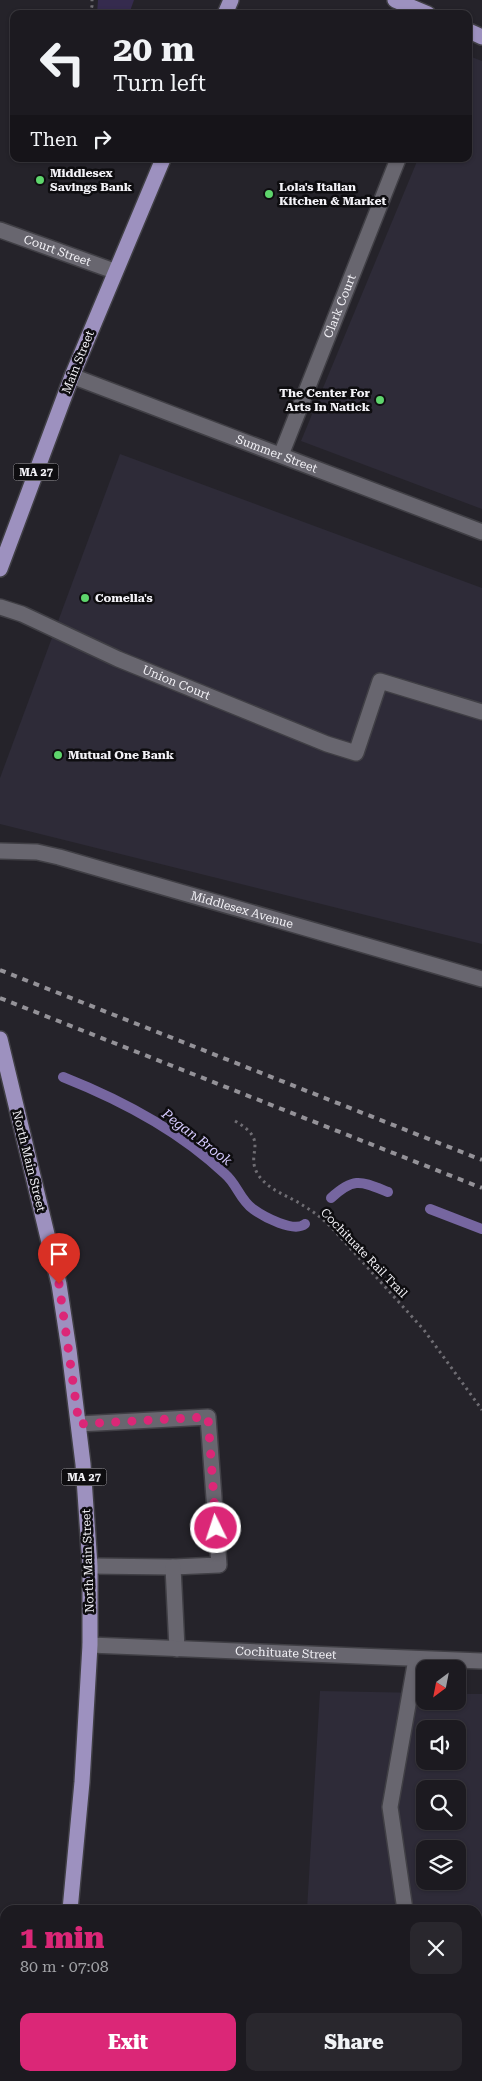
<!DOCTYPE html>
<html lang="en">
<head>
<meta charset="utf-8">
<style>
  :root { --surface:#1c1a20; --page:#29272d; --text:#f1f3f6; --muted:#a0a1a5; --line:#3a383e; --accent:#db2777 }
  body { margin:0; font-family:"Roboto Serif",serif; background:var(--page); color:var(--text); height:100vh; display:flex; flex-direction:column; font-size:19px; white-space:nowrap }
  * { box-sizing:border-box; margin:0 }
  p { font-size:16px; color:var(--muted) }
  .icon { flex:none; width:28px; height:28px; fill:none; stroke:currentColor; stroke-width:2; stroke-linecap:round; stroke-linejoin:round }
  .map { position:relative; flex:1; overflow:hidden }
  .panel { position:absolute; left:0px; top:1905px; width:482px; height:176px; display:flex; flex-direction:column; background:var(--surface); border-radius:15px 15px 0 0; box-shadow:0 1px 4px #0004,0 0 0 1px var(--line) }
  .panel>* { flex:none }
  .hud { position:absolute; left:10px; top:10px; width:462px; height:152px; border-radius:10px; box-shadow:0 1px 4px #0004,0 0 0 1px var(--line); background:#1c1a20; color:var(--text); overflow:hidden }
  .needle { width:32px; rotate:212deg }
  .fabs { position:absolute; left:416px; top:1660px; display:grid; gap:10px }
  .fabs a { display:grid; place-items:center; width:50px; height:50px; border-radius:10px; background:var(--surface); box-shadow:0 1px 4px #0004,0 0 0 1px var(--line); font-size:25px }
  .pin { position:absolute; display:grid; place-items:center; width:42px; height:42px; color:#fff; margin:-51px -21px; border-radius:50% 50% 50% 0; rotate:-45deg; box-shadow:0 0 5px #0007 }
  .pin .icon { rotate:45deg }
  .me { position:absolute; width:55px; margin:-28px; rotate:356deg; stroke-linejoin:round; filter:drop-shadow(0 0 4px #0008) }
  .turn { display:flex; align-items:center; gap:18px; height:105px; padding:0 20px; font-size:22px }
  .turn .icon { width:65px; height:65px; stroke-width:2.5 }
  .turn b { display:block; font-size:35px; line-height:42px }
  .then { display:flex; align-items:center; height:48px; padding:0 20px; background:#0003; gap:10px; font-size:19px }
  .round { display:grid; place-items:center; flex:none; width:52px; height:52px; border-radius:10px; background:var(--page) }
  .overview { display:flex; align-items:center; justify-content:space-between; height:85px; padding:0 20px }
  h1 { font-size:30px; font-weight:800; line-height:38px; color:var(--accent) }
  .button { display:flex; gap:10px; margin-top:auto; padding:10px 20px }
  .button a { flex:1; height:58px; border-radius:10px; background:var(--accent); color:#fff; font-size:20px; font-weight:800; line-height:58px; text-align:center }
  .button a+a { background:var(--page); color:var(--text) }
  .map>svg:first-child { display:block }
</style>
</head>
<body>
<div class="map">
<svg width="482" height="2081" viewBox="0 0 482 2081">
  <rect width="100%" height="100%" fill="#25232a"/>
  <g fill="#2e2b38" fill-rule="evenodd">
    <polygon points="469,56 482,61 482,509 301,441 418,159 469,159"/>
    <polygon points="120,454 482,588 482,944 0,824 0,778"/>
    <path d="M320 1691 425 1693V1701H458V1694H482V2081H322L321 2076H478V1910H307ZM425 1729H458V1761H425ZM425 1789H458V1821H425ZM425 1849H458V1881H425Z"/>
  </g>
  <polygon fill="#352b4e" points="98,0 134,0 129,14 97,14"/>
  <g fill="none" stroke-linecap="round" stroke-linejoin="round">
    <g stroke="#7666a0" stroke-width="10">
      <path d="M63 1077C121 1100 179 1130 225 1174 237 1184 240 1200 253 1209 264 1217 294 1233 305 1224"/>
      <path d="M331 1198C354 1177 360 1181 388 1192"/>
      <polyline points="430,1209 482,1229"/>
    </g>
    <g stroke="#403f45" stroke-width="18">
      <g id="minor">
        <path id="s1" d="M0 230 114 271"/>
        <path id="s2" d="M72 376 482 532"/>
        <path id="s3" d="M281 455 398 159"/>
        <path id="s4" d="M0 607 22 614 118 659 327 744 356 753 380 681 482 712"/>
        <path id="s5" d="M0 851 37 852 59 857 482 979"/>
        <polyline points="79,1424 208,1417 219,1565 173,1567 90,1566"/>
        <polyline points="173,1567 177,1649"/>
        <path id="s6" d="M90 1645 482 1661"/>
        <polyline points="405,1910 390,1807 416,1659"/>
        <polyline points="0,1950 5,1951"/>
        <polyline points="430,2076 431,2081"/>
      </g>
    </g>
    <g stroke="#403f45" stroke-width="18">
      <g id="major">
        <polyline points="395,0 428,14"/>
        <polyline points="225,14 231,0"/>
        <polyline points="469,31 482,37"/>
        <polyline points="0,569 72,376 163,159"/>
        <polyline points="0,1039 59,1284 69,1350 83,1464 90,1566 90,1645 82,1782 70,1910"/>
        <polyline points="51,2081 51,2076"/>
      </g>
    </g>
    <g stroke="#6f6d73" stroke-width="3" stroke-dasharray="2.5 4" stroke-linecap="butt">
      <polyline points="90,14 92,6 92,0"/>
      <path d="M235 1121C272 1142 243 1153 259 1176 270 1191 289 1196 304 1206 314 1212 323 1219 331 1227L424 1330 482 1410"/>
    </g>
    <use href="#minor" stroke="#68666f" stroke-width="15"/>
    <use href="#major" stroke="#9d91bf" stroke-width="15"/>
    <g stroke="#949298" stroke-width="4" stroke-dasharray="6 6" stroke-linecap="butt">
      <polyline points="0,970 482,1160"/>
      <polyline points="0,998 482,1188"/>
    </g>
  </g>
  <g fill="none" stroke-linecap="round" stroke-linejoin="round">
    <polyline stroke="#db2777" stroke-width="9" stroke-dasharray="0 16.2" points="59,1284 79,1424 208,1417 216,1528"/>
  </g>
  <g fill="#5ed56c" stroke="#0e0d10" stroke-width="2">
    <circle cx="40" cy="180" r="5"/>
    <circle cx="269" cy="194" r="5"/>
    <circle cx="380" cy="400" r="5"/>
    <circle cx="85" cy="598" r="5"/>
    <circle cx="58" cy="755" r="5"/>
  </g>
  <g text-anchor="middle" stroke-width="5" stroke-linejoin="round" paint-order="stroke">
    <g fill="#0e0d10" stroke="#aeadb2" stroke-width="1">
      <rect x="13.5" y="463.5" width="45" height="17" rx="4"/>
      <rect x="61.5" y="1468.5" width="45" height="17" rx="4"/>
    </g>
    <g font-size="11" font-weight="bold" fill="#f3f2f7">
      <text x="36" y="476">MA 27</text>
      <text x="84" y="1481">MA 27</text>
    </g>
    <g font-size="12" font-weight="bold" fill="#f3f2f7" stroke="#0e0d10" text-anchor="start">
      <text x="50" y="177">Middlesex<tspan x="50" dy="14">Savings Bank</tspan></text>
      <text x="279" y="191">Lola's Italian<tspan x="279" dy="14">Kitchen &amp; Market</tspan></text>
      <text x="370" y="397" text-anchor="end">The Center For<tspan x="370" dy="14">Arts In Natick</tspan></text>
      <text x="95" y="602">Comella's</text>
      <text x="68" y="759">Mutual One Bank</text>
    </g>
    <g font-size="12" fill="#f3f2f7" stroke="#0e0d10">
      <text dy="4" stroke="none"><textPath href="#s1" startOffset="61">Court Street</textPath></text>
      <text dy="4" stroke="none"><textPath href="#s3" startOffset="160">Clark Court</textPath></text>
      <text transform="translate(78 362) rotate(-68)" y="4">Main Street</text>
      <text dy="4" stroke="none"><textPath href="#s2" startOffset="219">Summer Street</textPath></text>
      <text dy="4" stroke="none"><textPath href="#s4" startOffset="192">Union Court</textPath></text>
      <text dy="4" stroke="none"><textPath href="#s5" startOffset="250">Middlesex Avenue</textPath></text>
      <text transform="translate(29 1161) rotate(76)" y="4">North Main Street</text>
      <text transform="translate(364 1253) rotate(46)" y="4">Cochituate Rail Trail</text>
      <text transform="translate(88 1561) rotate(-92)" y="4">North Main Street</text>
      <text dy="4" stroke="none"><textPath href="#s6" startOffset="196">Cochituate Street</textPath></text>
    </g>
    <g font-size="14" font-style="italic" fill="#d7cbff" stroke="#0e0d10">
      <text transform="translate(197 1137) rotate(37)" y="5">Pegan Brook</text>
    </g>
  </g>
</svg>
<div class="fabs">
<a><svg class="needle" viewBox="-14 -14 28 28"><path d="M0-13l5 13h-10z" fill="#e53935"/><path d="M0 13l5-13h-10z" fill="#a0a1a5"/></svg></a>
<a><svg class="icon" aria-label="sound" viewBox="0 0 24 24"><path d="M4 9h4l5-4v14l-5-4H4zM17 9q2 3 0 6"/></svg></a>
<a><svg class="icon" aria-label="search" viewBox="0 0 24 24"><circle cx="10" cy="10" r="6"/><path d="M15 15l6 6"/></svg></a>
<a><svg class="icon" aria-label="layers" viewBox="0 0 24 24"><path d="M12 4l9 5-9 5-9-5zM3 14l9 5 9-5"/></svg></a>
</div>
<div class="pin" style="left:59px;top:1284px;background:#d93025"><svg class="icon" aria-label="arrive" viewBox="0 0 24 24"><path d="M6 21V4h12l-3 4 3 4H6"/></svg></div>
<svg class="me" style="left:216px;top:1528px" viewBox="-20 -20 40 40"><circle r="17" fill="#db2777" stroke="#fff" stroke-width="3"/><path d="M0-11L8 9 0 5-8 9z" fill="#fff"/></svg>
<div class="hud">
<div class="turn"><svg class="icon" aria-label="left" viewBox="0 0 24 24"><path d="M17 20v-9H6M10 6l-5 5 5 5"/></svg><div><b>20 m</b>Turn left</div></div>
<div class="then">Then<svg class="icon" aria-label="right" viewBox="0 0 24 24"><path d="M7 20v-9h11M14 6l5 5-5 5"/></svg></div>
</div>
<section class="panel">
<div class="overview"><div><h1>1 min</h1><p>80 m · 07:08</p></div><a class="round"><svg class="icon" aria-label="close" viewBox="0 0 24 24"><path d="M6 6l12 12M18 6L6 18"/></svg></a></div>
<div class="button"><a>Exit</a><a>Share</a></div>
</section>
</div>
</body>
</html>
